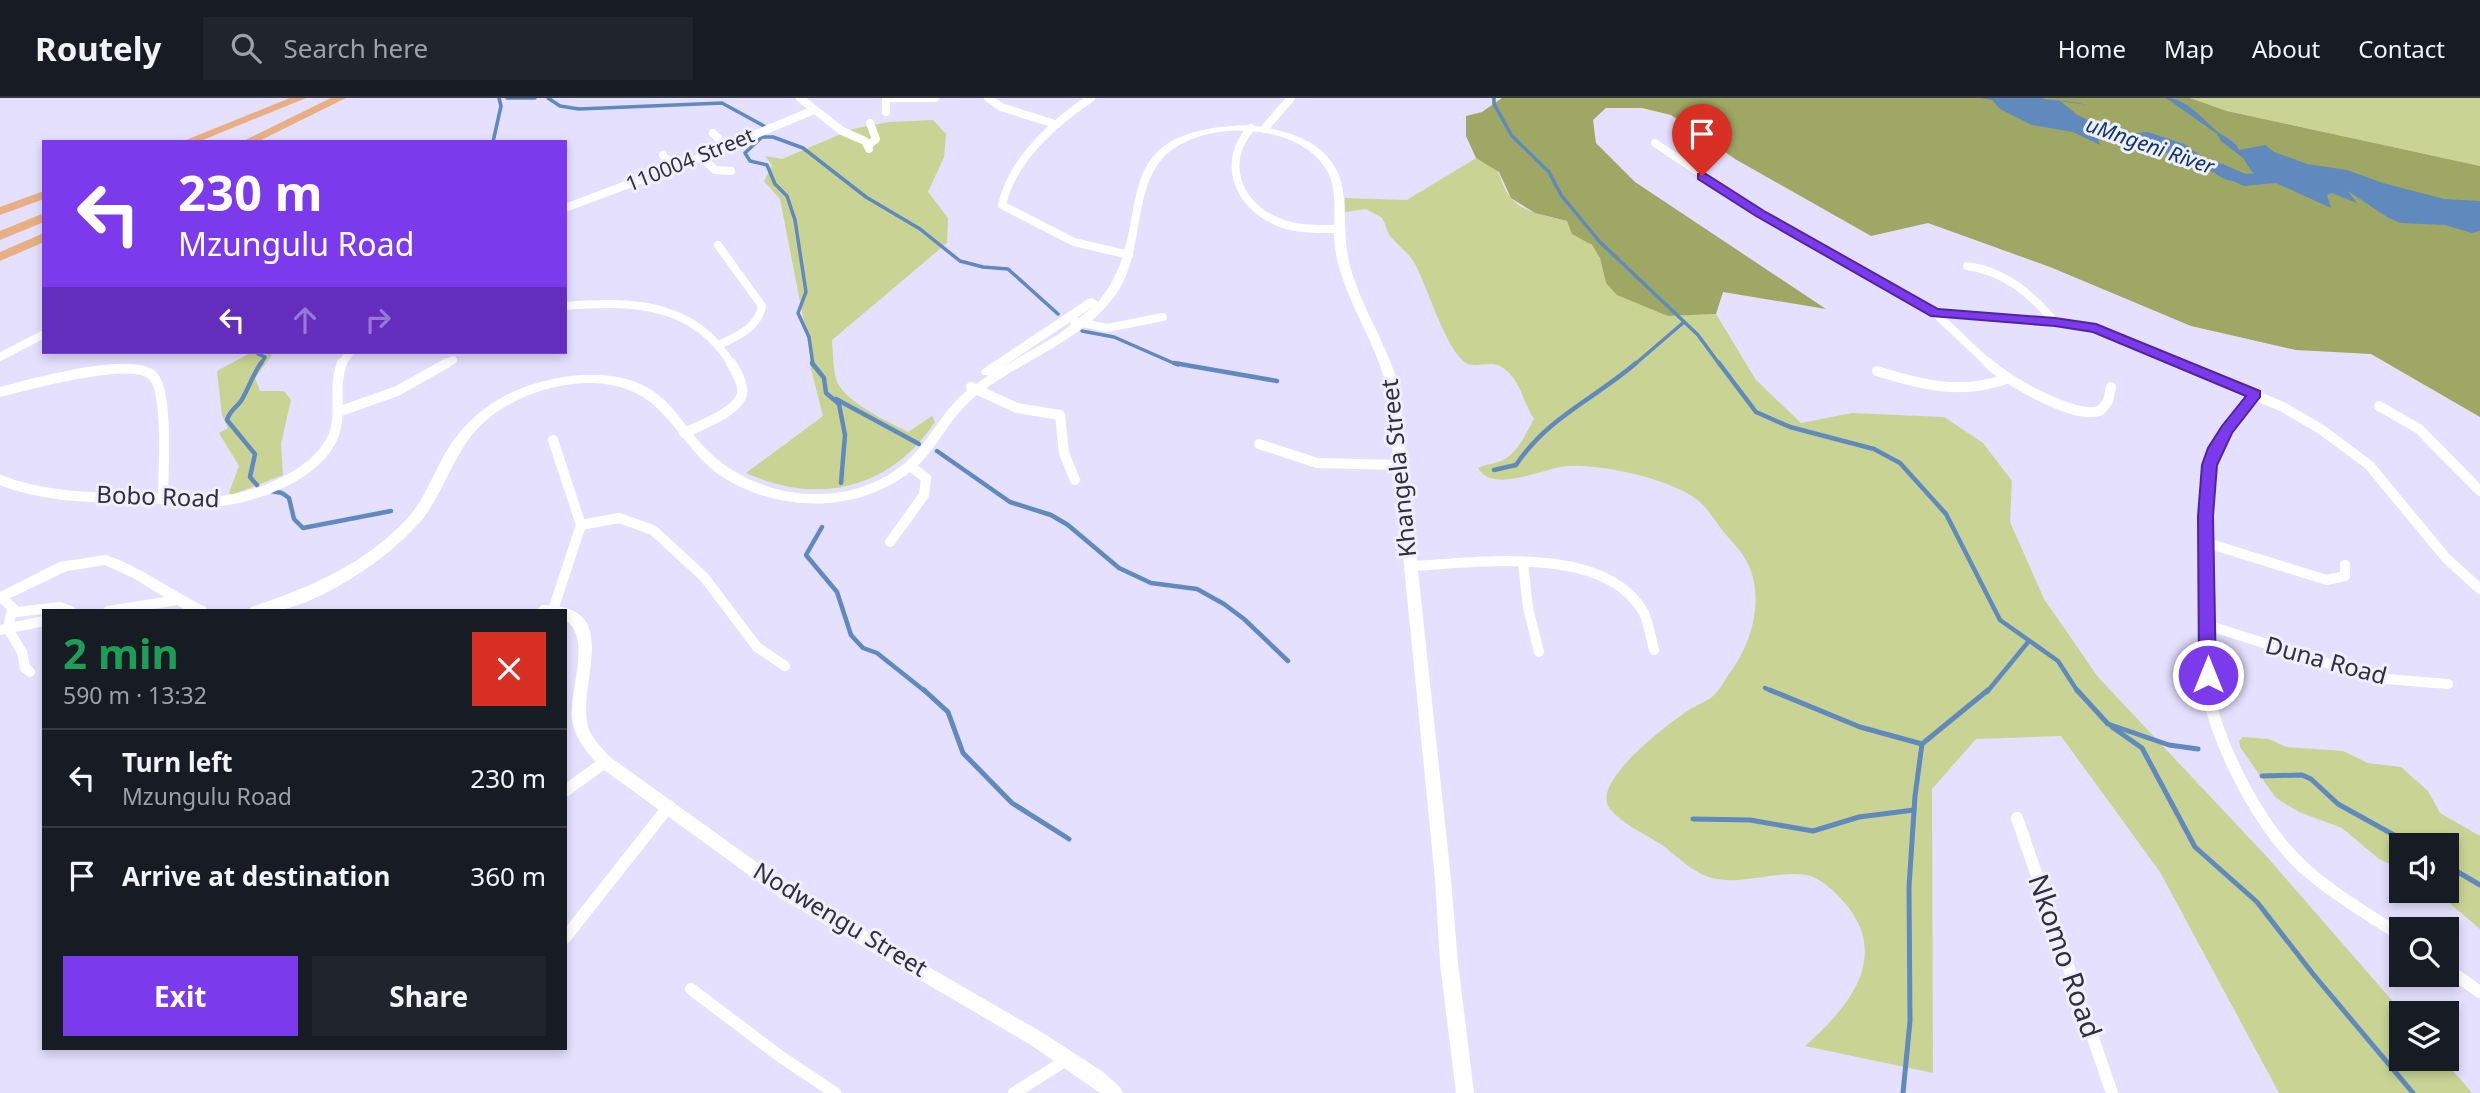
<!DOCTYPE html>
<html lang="en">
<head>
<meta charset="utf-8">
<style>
  :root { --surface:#171b24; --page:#20242c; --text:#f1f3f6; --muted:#9ea1a6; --line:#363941; --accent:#7c3aed }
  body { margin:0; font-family:"Noto Sans",sans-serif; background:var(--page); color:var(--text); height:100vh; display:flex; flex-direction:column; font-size:26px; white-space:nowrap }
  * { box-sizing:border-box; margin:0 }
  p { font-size:23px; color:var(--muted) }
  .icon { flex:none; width:38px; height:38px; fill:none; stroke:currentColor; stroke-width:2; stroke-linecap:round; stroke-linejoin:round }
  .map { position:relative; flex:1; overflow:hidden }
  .side { position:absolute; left:42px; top:511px; width:525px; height:441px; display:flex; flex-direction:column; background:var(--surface); border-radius:0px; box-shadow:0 4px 10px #0003 }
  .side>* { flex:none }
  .guide { position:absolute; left:42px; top:42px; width:525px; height:214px; border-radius:0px; box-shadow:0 4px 10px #0003; background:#7c3aed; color:#fff; overflow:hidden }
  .buttons { position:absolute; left:2389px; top:735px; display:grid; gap:14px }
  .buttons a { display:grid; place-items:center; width:70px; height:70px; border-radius:0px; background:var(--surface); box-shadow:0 4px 10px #0003; font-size:35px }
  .pin { position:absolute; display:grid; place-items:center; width:60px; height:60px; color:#fff; margin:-72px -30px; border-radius:50% 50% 50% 0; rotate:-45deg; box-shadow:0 0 7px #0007 }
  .pin .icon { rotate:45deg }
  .me { position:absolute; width:77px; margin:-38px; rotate:0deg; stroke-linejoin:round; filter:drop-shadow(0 0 5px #0008) }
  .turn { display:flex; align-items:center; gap:24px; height:147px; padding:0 21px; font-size:32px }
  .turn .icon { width:91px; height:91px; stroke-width:2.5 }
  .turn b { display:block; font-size:49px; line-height:60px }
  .lanes { display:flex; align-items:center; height:66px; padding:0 21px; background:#0003; justify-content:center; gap:35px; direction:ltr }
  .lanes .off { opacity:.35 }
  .round { display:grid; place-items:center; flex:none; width:74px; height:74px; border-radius:0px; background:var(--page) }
  .head { display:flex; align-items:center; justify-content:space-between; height:119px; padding:0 21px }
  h1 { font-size:42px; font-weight:700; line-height:52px; color:#1e9e55 }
  .button { display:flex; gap:14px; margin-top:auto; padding:14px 21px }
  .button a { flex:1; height:80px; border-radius:0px; background:var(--accent); color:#fff; font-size:28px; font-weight:700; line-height:80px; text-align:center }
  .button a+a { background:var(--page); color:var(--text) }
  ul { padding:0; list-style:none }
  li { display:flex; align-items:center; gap:21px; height:98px; padding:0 21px; border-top:2px solid var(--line) }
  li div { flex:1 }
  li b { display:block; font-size:26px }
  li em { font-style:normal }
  header { display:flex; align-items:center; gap:42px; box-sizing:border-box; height:98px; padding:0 35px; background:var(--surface); border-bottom:2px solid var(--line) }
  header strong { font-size:33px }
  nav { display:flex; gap:38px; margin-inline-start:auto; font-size:24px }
  .search { width:490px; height:63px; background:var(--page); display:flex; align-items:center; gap:18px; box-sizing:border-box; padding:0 24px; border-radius:0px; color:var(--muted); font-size:26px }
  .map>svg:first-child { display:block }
</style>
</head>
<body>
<header>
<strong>Routely</strong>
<div class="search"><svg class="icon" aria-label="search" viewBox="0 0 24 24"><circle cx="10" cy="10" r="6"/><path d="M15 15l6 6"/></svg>Search here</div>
<nav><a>Home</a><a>Map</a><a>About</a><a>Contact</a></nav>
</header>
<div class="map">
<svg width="2480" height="995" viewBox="0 0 2480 995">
  <rect width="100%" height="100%" fill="#e4e0fd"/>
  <g fill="#c9d494">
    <polygon points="2190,0 2480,0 2480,68 2227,13"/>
    <path d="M933 22 946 36 944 59 928 94 948 120 947 145 832 242C833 254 833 269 836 281 843 304 888 323 908 334L932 318 935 324C890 391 819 408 746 375L823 318 810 267V255L780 101 764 83 772 67 765 58 782 61 853 31 889 24Z"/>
    <path d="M1476 60C1509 74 1494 78 1511 100 1523 115 1549 118 1567 123 1573 137 1581 137 1591 147 1602 157 1603 172 1606 185L1668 218 1716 216 1756 282 1801 325 1852 315 1944 319 1983 345 2012 383 2010 424 2044 501 2098 579 2268 760 2403 915 2401 961H2443L2472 995H2279L2160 774 2061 638 1976 641 1932 691 1933 975 1805 948C1848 910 1892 859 1844 804 1835 794 1820 779 1806 777 1773 772 1738 790 1706 778 1690 772 1676 757 1662 747 1644 735 1625 728 1610 711 1589 685 1667 627 1686 614 1694 608 1706 604 1713 598 1720 592 1724 583 1729 576 1752 546 1766 498 1746 462 1740 451 1730 442 1723 433 1715 423 1708 411 1700 404 1674 381 1601 366 1568 368 1545 369 1493 397 1478 370 1486 366 1494 366 1501 363 1518 356 1525 336 1534 321 1522 303 1521 280 1500 268 1489 262 1472 272 1463 263 1443 243 1429 193 1415 166 1409 155 1398 148 1390 138 1386 132 1386 125 1381 119L1366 111 1345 114V100L1407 102Z"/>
    <polygon points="252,254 265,254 272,257 255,280 260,293 284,293 291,302 281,346 283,377 231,397 229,395 239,368 219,335 228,330 222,317 217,273"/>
    <polygon points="2243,639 2269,641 2286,649 2343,653 2368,665 2401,669 2428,693 2440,715 2480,738 2480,831 2435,793 2446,793 2446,747 2401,747 2401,771 2379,761 2342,730 2299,714 2276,700 2240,649 2239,643"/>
  </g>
  <polygon fill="#9ea864" points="1502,0 2190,0 2227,13 2480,68 2480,319 2371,256 2296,252 2191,228 2050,169 1928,125 1871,138 1735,61 1671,17 1642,10 1606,10 1593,22 1596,45 1635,84 1826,211 1723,194 1716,216 1668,218 1617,197 1606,185 1600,160 1592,147 1572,136 1567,123 1535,115 1511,100 1499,74 1476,60 1466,38 1466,18 1482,14"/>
  <g fill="#6089be">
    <path d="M1981 0C2014 0 2057 0 2088 7L2060 3 2094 30 2100 47 2073 34 2032 27 2000 11 1992 2Z"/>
    <path d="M2166 0C2187 0 2203 22 2218 34 2226 40 2236 43 2239 52L2265 47 2274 54 2307 66 2347 72 2383 85 2444 101 2480 103V133L2472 135 2445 127 2400 125 2387 119 2348 93 2357 105 2332 95 2327 97 2331 110 2252 74 2243 60 2221 43 2217 36Z"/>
    <path d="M2106 25 2125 36 2148 34 2184 46 2223 73 2237 79 2240 83C2225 85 2213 75 2204 64L2200 71 2167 55 2152 51H2129L2103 39H2110L2099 30Z"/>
  </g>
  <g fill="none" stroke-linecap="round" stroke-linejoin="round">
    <g stroke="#6089be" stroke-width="3.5">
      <polyline points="507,0 535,0"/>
      <polyline points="548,0 560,8 579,11 722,5 764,28"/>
      <polyline points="1494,0 1494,6 1512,38 1549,74 1561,97 1600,144 1698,237 1720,267"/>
      <polyline points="493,44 501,8 499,0"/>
      <polyline points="1082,233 1114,239 1178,267"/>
      <polyline points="260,267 265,259 258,256 260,254"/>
      <polyline points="813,267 809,239 798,215 806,194 795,122 787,98 775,86 767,67 750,63 745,55 762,39 773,39 803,50 866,99 920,131 960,163 983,169 1008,171 1058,216"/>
      <polyline points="1634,267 1684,224"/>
    </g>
    <g stroke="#6089be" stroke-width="4.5">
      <polyline points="812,265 824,280 826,295 839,306 845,337 841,385"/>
      <polyline points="1174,265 1277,283"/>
      <polyline points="1719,265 1756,314 1790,329 1874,351 1900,365 1946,416 2000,522 2058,563 2078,594"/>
      <polyline points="836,301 919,346"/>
      <polyline points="937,353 1010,404 1051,417 1068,427 1119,470 1151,485 1197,491 1224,506 1244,521 1288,563"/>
      <path d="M1494 372 1516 367C1548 319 1593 302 1636 265"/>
      <path d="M257 387 250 379 255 356 227 322C230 312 235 311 241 303 247 294 253 276 261 265"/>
      <polyline points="271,393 282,395 289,400 294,421 303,430 391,413"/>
      <polyline points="822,429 806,457 837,494 851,537 863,550 877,555 926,594"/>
      <polyline points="1765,590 1774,594"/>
      <polyline points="1987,594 2029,543"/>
    </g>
    <g stroke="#6089be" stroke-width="5">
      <polyline points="924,592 948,614 963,655 1012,705 1069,741"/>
      <polyline points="1770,592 1860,629 1922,646"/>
      <polyline points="2077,592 2108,626 2169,647 2198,651"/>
      <polyline points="2112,629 2142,650 2195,749 2257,804 2313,876 2413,995"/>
      <polyline points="2262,678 2302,677 2311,681 2338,706 2412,747"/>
      <polyline points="1693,721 1750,722 1813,733 1859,719 1914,712"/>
      <polyline points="2446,767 2480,787"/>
      <polyline points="1903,995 1910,923 1909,789 1915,698 1922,646 1988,592"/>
    </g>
    <g fill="#6089be" fill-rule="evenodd">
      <polygon points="2018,0 2042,0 2092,24 2138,38 2141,42 2132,47 2080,32"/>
      <polygon points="2210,61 2246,76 2283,72 2301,74 2304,78 2295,83 2244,88 2204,70 2201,66 2204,62"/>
    </g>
    <g stroke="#fff" stroke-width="8">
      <polyline points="800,0 842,33 865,43 869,51"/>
      <polyline points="988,0 1001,9 1055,26"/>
      <path d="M1091 0C1054 25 1012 62 1002 107L1074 144 1129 157"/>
      <polyline points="886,14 886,0 935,0"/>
      <path d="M1251 30C1221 65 1237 106 1278 124 1297 132 1317 131 1338 131"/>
      <polyline points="1264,31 1291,0"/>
      <polyline points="713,35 726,48"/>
      <polyline points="1655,45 1760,115 1935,215 2055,224 2096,230 2183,267"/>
      <polyline points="869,47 876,41 870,25"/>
      <polyline points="663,57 673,70"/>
      <polyline points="701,59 715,72 731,73"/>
      <polyline points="565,110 701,59 814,12"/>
      <path d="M718 147 762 208C758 230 737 238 719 247"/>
      <path d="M1967 168C2005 173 2031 196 2055 224"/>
      <path d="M565 208C630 203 694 203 732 267"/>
      <polyline points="1935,215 1990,267"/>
      <polyline points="1074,223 1107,230 1163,219"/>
      <polyline points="0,259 44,236"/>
      <polyline points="341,267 350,254"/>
      <polyline points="444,267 453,262"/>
    </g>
    <g stroke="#fff" stroke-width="10">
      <path d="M1988 265C2006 282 2078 324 2101 312L2108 303 2111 289"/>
      <polyline points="2179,265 2283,309 2322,332 2369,367 2446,460 2480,491"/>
      <path d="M1877 273C1921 287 1961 297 2006 281"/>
      <polyline points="971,289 1017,310 1060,317 1064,355 1075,382"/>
      <path d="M0 294C28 287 133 257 153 278 169 295 163 377 163 401"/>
      <polyline points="2379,308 2419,331 2480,393"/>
      <polyline points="338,314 397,293 447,265"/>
      <path d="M684 335C699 328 738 314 742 296 744 286 736 273 731 265"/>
      <polyline points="553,342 581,427 553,512"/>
      <polyline points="1259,346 1317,365 1400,367"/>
      <path d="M0 382C50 402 105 399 158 401 179 402 200 406 222 403 259 398 312 378 331 343 344 319 332 290 342 265"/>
      <polyline points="581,427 619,420 653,432 704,479 757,549 785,568"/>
      <polyline points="890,444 924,397 926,380 910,368"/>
      <polyline points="2207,445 2327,482 2345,478 2345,467"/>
      <polyline points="1523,465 1528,510 1539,554"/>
      <path d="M1410 468C1476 465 1606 445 1644 515 1649 526 1651 541 1654 552"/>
      <polyline points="1,499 17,514 60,509 71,513"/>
      <polyline points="12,511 8,531 22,554 25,570 30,574"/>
      <polyline points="108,513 178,502"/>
      <polyline points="2207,527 2374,580 2448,586"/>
      <polyline points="0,532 44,523"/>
      <polyline points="2207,594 2206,418 2210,367 2215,350 2227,331 2255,296"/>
    </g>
    <g stroke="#fff" stroke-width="12">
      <path d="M2207 592C2219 650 2260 730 2304 770 2333 796 2368 816 2401 838"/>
      <polyline points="565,693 605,664"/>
      <polyline points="2017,720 2112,995"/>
      <polyline points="565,840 669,708"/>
      <polyline points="2446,870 2480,894"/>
      <polyline points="691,891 781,959 835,995"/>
      <polyline points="1014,995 1068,961"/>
    </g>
    <g fill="#fff" fill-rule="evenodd">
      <path d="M1248 27C1295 33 1341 47 1344 102 1346 126 1344 148 1351 171 1362 211 1387 246 1398 286L1451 781 1458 865 1474 995H1456L1440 865 1435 781 1386 286C1374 241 1345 202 1336 156 1330 128 1342 93 1324 68 1293 23 1198 21 1162 61 1132 95 1145 158 1114 199 1077 248 1014 264 969 304 944 327 936 356 905 378 885 392 861 401 837 404 794 410 746 398 713 372 691 354 678 330 658 311 623 275 562 281 520 301 461 329 460 362 429 412 404 451 320 508 274 513 266 514 257 513 249 513L251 509C309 490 363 467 406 422 422 405 430 383 441 363 461 324 495 297 537 285 572 275 617 271 650 291 673 305 686 330 704 349 748 395 821 410 879 382 920 362 928 333 956 303 965 293 978 285 989 277H983L981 274 983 271 1088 201 1092 200 1098 204C1163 126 1091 32 1248 27ZM1094 208 1059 236 1003 269Z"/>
      <path d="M106 457C142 469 172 493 206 509L208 513H187L135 481 105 467 67 473 0 505V494L59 464Z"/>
      <path d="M542 507C622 507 580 577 587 624 589 638 601 649 610 659L794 791 1043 935 1103 974 1120 989 1123 995H1100L1031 947 782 801 600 669C589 656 577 644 573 627 565 598 595 542 565 522V513H535Z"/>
    </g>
    <g fill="#e7af83" fill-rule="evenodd">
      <polygon points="290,0 306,0 198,44 181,44"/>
      <polygon points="331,0 346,0 257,44 241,44"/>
      <polygon points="44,93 44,101 0,117 0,109"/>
      <polygon points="44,115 44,124 0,142 0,133"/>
      <polygon points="44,135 44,144 0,163 0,154"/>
    </g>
  </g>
  <polygon fill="#7c3aed" stroke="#51269a" stroke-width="2" points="1698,76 1706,76 1764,113 1938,211 2055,220 2096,226 2260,293 2260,299 2232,335 2217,367 2213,418 2216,577 2214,582 2202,582 2199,577 2198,418 2202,367 2208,350 2222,328 2246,298 2093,234 2055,228 1931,218 1756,118 1698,81"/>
  <g text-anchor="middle" stroke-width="6" stroke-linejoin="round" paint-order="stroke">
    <g font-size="21" font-style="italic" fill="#0c3768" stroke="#f1effe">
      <text transform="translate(2150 48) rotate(19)" y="7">uMngeni River</text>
    </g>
    <g font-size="21" fill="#322f3d" stroke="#f1effe">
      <text transform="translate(690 62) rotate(-22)" y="7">110004 Street</text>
    </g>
    <g font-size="24" fill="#322f3d" stroke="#f1effe">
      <text transform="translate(1399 370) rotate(-96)" y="8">Khangela Street</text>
      <text transform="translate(158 399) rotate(2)" y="8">Bobo Road</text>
      <text transform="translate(2326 563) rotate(15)" y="8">Duna Road</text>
      <text transform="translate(840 822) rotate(31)" y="8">Nodwengu Street</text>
    </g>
    <g font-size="28" fill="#322f3d" stroke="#f1effe">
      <text transform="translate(2065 858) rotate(71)" y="10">Nkomo Road</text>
    </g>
  </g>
</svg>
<div class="buttons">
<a><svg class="icon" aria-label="sound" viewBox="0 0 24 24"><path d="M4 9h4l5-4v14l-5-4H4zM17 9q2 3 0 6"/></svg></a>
<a><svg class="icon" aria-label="search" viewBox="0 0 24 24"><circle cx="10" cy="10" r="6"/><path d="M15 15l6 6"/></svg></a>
<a><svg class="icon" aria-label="layers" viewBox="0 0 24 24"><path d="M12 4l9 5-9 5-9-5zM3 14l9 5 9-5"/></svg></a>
</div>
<div class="pin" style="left:1702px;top:78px;background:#d93025"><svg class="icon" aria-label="arrive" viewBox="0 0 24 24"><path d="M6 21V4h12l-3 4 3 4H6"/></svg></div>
<svg class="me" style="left:2208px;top:577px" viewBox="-20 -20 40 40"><circle r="17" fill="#7c3aed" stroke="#fff" stroke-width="3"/><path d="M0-11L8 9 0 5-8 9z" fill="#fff"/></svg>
<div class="guide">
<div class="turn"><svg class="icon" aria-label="left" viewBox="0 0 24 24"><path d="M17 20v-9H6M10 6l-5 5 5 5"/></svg><div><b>230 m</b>Mzungulu Road</div></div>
<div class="lanes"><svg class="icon" aria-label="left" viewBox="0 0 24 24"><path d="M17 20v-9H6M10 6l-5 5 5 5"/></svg><svg class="icon off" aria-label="ahead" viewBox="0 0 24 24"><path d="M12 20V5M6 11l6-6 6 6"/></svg><svg class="icon off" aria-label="right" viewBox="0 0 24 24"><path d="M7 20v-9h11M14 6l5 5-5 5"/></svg></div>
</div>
<section class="side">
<div class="head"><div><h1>2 min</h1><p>590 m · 13:32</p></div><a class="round" style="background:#d93025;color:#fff"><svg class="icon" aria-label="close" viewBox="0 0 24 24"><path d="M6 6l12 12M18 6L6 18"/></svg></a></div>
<ul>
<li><svg class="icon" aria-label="left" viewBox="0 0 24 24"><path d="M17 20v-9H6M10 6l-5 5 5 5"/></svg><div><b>Turn left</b><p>Mzungulu Road</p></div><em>230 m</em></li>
<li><svg class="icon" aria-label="arrive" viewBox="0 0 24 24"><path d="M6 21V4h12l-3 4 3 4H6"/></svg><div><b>Arrive at destination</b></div><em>360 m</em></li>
</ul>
<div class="button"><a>Exit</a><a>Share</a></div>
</section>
</div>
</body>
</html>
